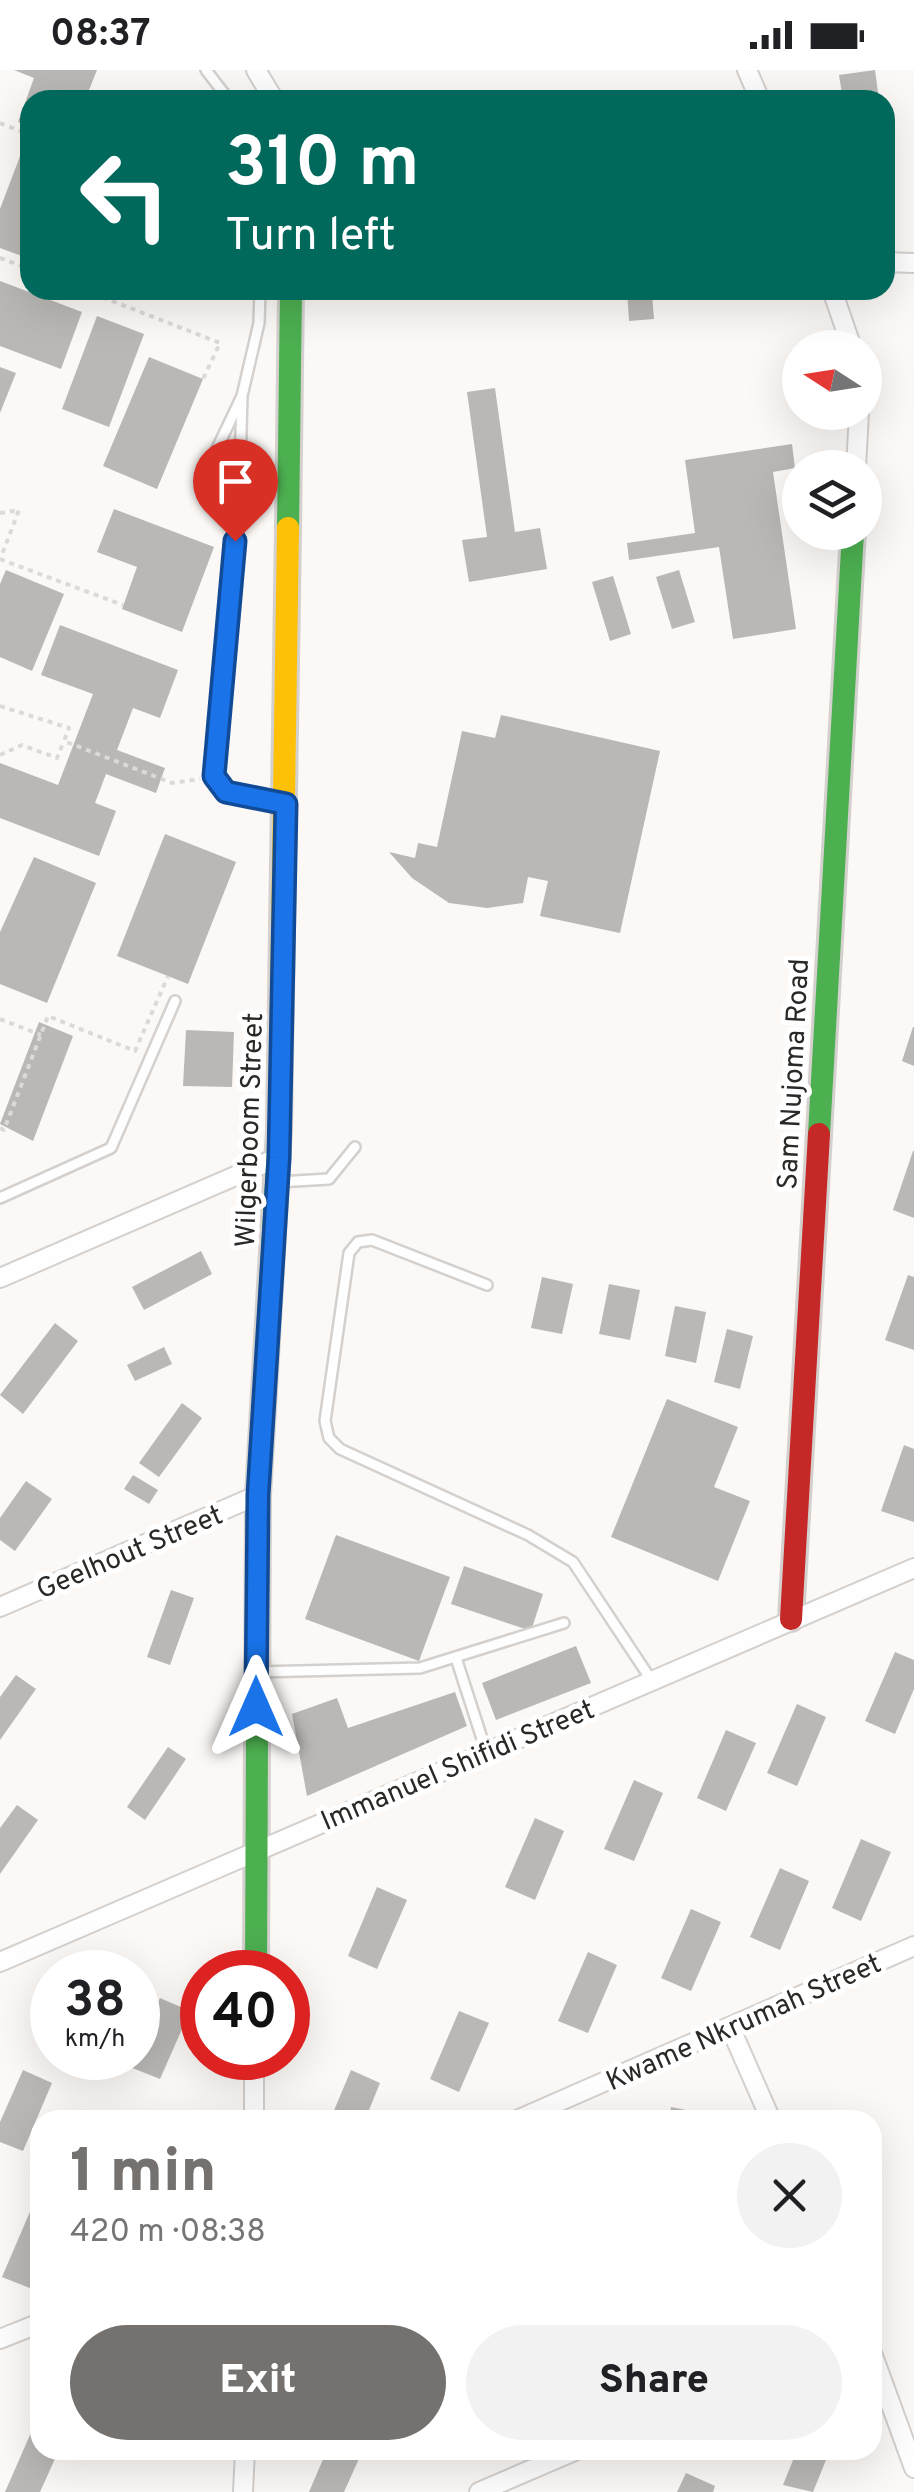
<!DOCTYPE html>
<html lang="en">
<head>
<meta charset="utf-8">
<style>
  :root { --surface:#fff; --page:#f2f2f2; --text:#202124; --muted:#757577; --accent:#74716e }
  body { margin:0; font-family:Overpass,sans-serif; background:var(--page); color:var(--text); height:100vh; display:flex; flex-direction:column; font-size:38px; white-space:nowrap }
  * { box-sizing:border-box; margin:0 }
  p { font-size:32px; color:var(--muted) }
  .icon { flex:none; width:55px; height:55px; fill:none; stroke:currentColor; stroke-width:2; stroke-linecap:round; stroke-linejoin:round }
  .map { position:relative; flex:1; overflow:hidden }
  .side { position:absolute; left:30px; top:2040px; width:852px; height:350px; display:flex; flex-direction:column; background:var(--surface); border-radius:30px; box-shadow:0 10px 40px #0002 }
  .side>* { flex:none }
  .top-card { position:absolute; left:20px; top:20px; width:875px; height:210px; border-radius:30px; box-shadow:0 10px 40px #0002; background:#00695c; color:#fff; overflow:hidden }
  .needle { width:65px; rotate:282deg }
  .fabs { position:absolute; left:782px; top:260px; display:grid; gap:20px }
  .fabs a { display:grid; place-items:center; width:100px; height:100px; border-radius:50%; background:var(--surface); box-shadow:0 10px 40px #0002; font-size:50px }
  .speed { position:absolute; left:30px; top:1880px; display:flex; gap:20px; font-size:50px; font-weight:700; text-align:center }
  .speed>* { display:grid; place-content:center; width:130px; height:130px; border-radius:50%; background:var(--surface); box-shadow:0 10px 40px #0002; line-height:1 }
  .speed small { font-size:25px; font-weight:400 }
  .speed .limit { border:15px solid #d22; background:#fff; color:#111 }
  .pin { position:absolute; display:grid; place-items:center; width:85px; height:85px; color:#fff; margin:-102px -42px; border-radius:50% 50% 50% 0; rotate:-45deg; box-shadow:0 0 10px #0007 }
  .pin .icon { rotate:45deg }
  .me { position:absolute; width:110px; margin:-55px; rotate:0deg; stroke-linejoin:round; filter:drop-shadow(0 0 8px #0008) }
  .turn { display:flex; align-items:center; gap:35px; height:210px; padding:0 40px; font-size:45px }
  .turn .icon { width:130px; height:130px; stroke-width:2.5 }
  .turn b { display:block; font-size:70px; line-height:85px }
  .round { display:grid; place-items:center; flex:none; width:105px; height:105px; border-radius:52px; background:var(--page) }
  .overview { display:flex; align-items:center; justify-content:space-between; height:170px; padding:0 40px }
  h1 { font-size:60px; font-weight:800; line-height:75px; color:var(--accent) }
  .cta { display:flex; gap:20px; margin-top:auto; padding:20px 40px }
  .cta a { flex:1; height:115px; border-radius:60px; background:var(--accent); color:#fff; font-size:40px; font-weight:800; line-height:115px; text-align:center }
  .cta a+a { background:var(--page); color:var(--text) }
  .status { display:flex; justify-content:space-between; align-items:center; height:70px; padding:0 50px; background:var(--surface); direction:ltr }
  .status svg { height:28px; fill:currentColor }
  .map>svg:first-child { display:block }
</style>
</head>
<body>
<div class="status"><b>08:37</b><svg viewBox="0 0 49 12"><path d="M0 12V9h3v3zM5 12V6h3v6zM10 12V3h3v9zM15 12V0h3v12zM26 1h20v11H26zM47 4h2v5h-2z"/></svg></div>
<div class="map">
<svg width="914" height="2422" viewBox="0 0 914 2422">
  <rect width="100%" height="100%" fill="#fbf8f5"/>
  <g fill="#bab8b5">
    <polygon points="14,0 97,0 85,30 30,30 30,56 18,52 34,8"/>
    <polygon points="875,0 879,30 843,30 839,5"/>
    <polygon points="25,73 30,75 30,189 0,178 0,139"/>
    <polygon points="0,211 82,242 61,299 0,276"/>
    <polygon points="627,220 671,220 671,223 652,224 654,249 629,251"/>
    <polygon points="97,246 144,264 109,357 62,339"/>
    <polygon points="149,287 203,309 157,419 103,396"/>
    <polygon points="0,297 16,303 0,343"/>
    <polygon points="495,318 515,462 540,458 547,499 469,512 462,470 487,467 467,322"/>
    <polygon points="792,374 795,398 773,402 796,559 733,569 719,477 629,490 627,473 695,463 685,390"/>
    <polygon points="114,439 214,477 182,562 122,539 137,497 97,482"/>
    <polygon points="6,500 64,524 32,601 0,587 0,514"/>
    <polygon points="679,500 695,552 672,559 656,507"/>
    <polygon points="613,506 631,564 610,571 592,512"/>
    <polygon points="60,555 178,600 160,648 133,638 117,680 165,698 156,723 106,704 95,733 116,741 99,786 0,748 0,693 58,715 93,624 41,605"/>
    <polygon points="501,645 660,681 620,863 540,846 548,811 528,807 523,833 487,838 449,833 412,808 389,782 415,788 418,773 437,777 462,661 495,668"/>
    <polygon points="165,764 236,792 188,914 117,886"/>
    <polygon points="34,787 96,813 47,933 0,914 0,862"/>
    <polygon points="39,952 73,966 33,1071 0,1054"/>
    <polygon points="913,957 914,957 914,996 902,991"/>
    <polygon points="186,960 234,962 232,1017 183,1016"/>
    <polygon points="913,1081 914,1081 914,1148 893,1140"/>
    <polygon points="201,1181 212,1204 144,1240 132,1217"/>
    <polygon points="908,1205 914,1207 914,1280 885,1270"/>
    <polygon points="542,1207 573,1214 562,1264 531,1258"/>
    <polygon points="609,1214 640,1220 630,1270 599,1264"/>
    <polygon points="675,1236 706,1242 696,1293 665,1286"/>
    <polygon points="55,1253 78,1271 23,1344 0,1325"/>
    <polygon points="727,1259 753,1266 740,1319 714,1312"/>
    <polygon points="164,1277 172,1294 135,1311 127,1295"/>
    <polygon points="667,1329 738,1357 714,1417 750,1431 718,1511 611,1467"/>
    <polygon points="182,1333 202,1348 159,1407 139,1393"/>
    <polygon points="904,1375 914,1379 914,1452 881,1441"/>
    <polygon points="133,1405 158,1420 149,1434 124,1419"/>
    <polygon points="26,1411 52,1429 15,1481 0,1470 0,1448"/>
    <polygon points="336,1465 450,1507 419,1591 305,1549"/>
    <polygon points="464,1496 543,1524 531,1561 451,1534"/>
    <polygon points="171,1520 194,1528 170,1595 147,1587"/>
    <polygon points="576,1576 591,1613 496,1650 482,1613"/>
    <polygon points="895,1582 914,1590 914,1619 895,1664 865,1651"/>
    <polygon points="16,1605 36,1619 0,1670 0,1627"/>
    <polygon points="455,1622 467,1656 307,1726 292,1644 337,1628 348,1658"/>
    <polygon points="797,1634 826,1647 797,1716 767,1703"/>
    <polygon points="726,1660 756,1673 726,1741 697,1728"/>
    <polygon points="168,1677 186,1689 145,1750 127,1737"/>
    <polygon points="634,1710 663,1723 634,1791 604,1779"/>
    <polygon points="17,1735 38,1750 0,1804 0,1758"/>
    <polygon points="535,1748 564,1761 535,1830 505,1817"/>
    <polygon points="861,1769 891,1782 861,1851 832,1838"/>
    <polygon points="780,1798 809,1811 780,1880 750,1867"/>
    <polygon points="377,1817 407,1830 377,1899 348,1886"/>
    <polygon points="691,1839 721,1852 691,1921 661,1908"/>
    <polygon points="588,1882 617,1895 588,1963 558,1951"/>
    <polygon points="160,1928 190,1941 160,2009 130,1997"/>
    <polygon points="459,1941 489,1953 459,2022 430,2009"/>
    <polygon points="23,2000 52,2013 23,2081 0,2072 0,2052"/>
    <polygon points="351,2000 380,2013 365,2050 330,2050"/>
    <polygon points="671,2037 706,2044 704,2050 669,2050"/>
    <polygon points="32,2137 40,2141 40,2201 32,2219 2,2207"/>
    <polygon points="33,2358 40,2361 40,2380 59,2380 40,2422 5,2422"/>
    <polygon points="327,2380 362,2382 344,2422 309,2422"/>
    <polygon points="797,2380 830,2380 813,2422 783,2415"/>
    <polygon points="686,2403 715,2416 713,2422 677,2422"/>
  </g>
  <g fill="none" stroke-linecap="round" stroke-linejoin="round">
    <g stroke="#d3d0ce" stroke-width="14">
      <g id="lane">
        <polyline points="206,0 229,30"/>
        <polyline points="242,326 202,410 207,422 239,432 242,326 259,253 260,220"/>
        <polyline points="239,432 214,707 226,722 282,733"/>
        <polyline points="278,1112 329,1109 355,1077"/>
        <polyline points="0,1128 111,1078 175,931"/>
        <polyline points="487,1215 372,1170 358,1172 349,1183 325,1351 329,1368 340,1379 528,1465 573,1492 652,1611"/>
        <polyline points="456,1588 486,1681"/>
        <polyline points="258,1602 420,1598 564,1553"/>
      </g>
    </g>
    <g stroke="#d3d0ce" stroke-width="22">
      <g id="street">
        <polyline points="256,0 274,30"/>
        <polyline points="747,0 760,30"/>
        <polyline points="885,192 914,193"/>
        <polyline points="832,220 852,278"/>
        <polyline points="856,398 859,342"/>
        <polyline points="0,1208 279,1087"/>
        <polyline points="0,1537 258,1425"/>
        <polyline points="0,1892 914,1498"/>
        <polyline points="730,1957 771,2050"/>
        <polyline points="254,2050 254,1988"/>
        <polyline points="517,2050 914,1876"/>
        <polyline points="0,2269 40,2253"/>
        <polyline points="872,2283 914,2398"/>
        <polyline points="243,2422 245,2380"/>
        <polyline points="479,2422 577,2380"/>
      </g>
    </g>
    <g stroke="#d3d0ce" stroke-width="28">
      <g id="fast">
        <polyline points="288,458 291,220"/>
        <polyline points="819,1064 853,462"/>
        <polyline points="256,1902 258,1425 279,1060"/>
      </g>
    </g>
    <g stroke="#d3d0ce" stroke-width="28">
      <polyline id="slow" points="279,1060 288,458"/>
    </g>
    <g stroke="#d3d0ce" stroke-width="28">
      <polyline id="jam" points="791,1549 819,1064"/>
    </g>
    <g stroke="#dcdad9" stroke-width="4" stroke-dasharray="5 5" stroke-linecap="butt">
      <polyline points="0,53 30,65"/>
      <polyline points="0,188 30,199"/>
      <polyline points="84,220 220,273 203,309"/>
      <polyline points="0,443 19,440 1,487"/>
      <polyline points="0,489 123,535"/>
      <polyline points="0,636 69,658 64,671 172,713 200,709"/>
      <polyline points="0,685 22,675 57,688 64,671"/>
      <polyline points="0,949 41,965"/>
      <polyline points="0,1058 4,1060 48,946 135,981 168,906"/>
    </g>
    <use href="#lane" stroke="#fefefe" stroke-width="9"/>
    <use href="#street" stroke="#fefefe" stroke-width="18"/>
    <use href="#fast" stroke="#4caf50" stroke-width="22"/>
    <use href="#slow" stroke="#ffc107" stroke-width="22"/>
    <use href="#jam" stroke="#c62828" stroke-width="22"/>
  </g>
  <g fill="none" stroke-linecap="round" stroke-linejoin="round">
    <g stroke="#114b97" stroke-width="25">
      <polyline id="route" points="235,471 214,706 226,722 286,734 279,1088 258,1425 256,1637"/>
    </g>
    <use href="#route" stroke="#1a73e8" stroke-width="18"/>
  </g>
  <g text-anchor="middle" stroke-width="10" stroke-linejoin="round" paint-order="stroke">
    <g font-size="28" fill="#2b2926" stroke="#fff">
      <text transform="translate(792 1004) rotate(-87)" y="10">Sam Nujoma Road</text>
      <text transform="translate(248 1060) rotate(-88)" y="10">Wilgerboom Street</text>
      <text transform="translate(129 1481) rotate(-23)" y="10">Geelhout Street</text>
      <text transform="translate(457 1694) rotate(-23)" y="10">Immanuel Shifidi Street</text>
      <text transform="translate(743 1951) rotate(-24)" y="10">Kwame Nkrumah Street</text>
    </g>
  </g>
</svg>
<div class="fabs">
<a><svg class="needle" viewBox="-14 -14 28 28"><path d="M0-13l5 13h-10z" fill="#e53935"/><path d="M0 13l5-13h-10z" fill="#757577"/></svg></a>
<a><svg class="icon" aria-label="layers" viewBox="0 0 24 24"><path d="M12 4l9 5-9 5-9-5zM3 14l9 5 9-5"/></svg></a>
</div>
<div class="speed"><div>38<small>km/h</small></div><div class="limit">40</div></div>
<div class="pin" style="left:235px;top:471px;background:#d93025"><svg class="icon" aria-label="arrive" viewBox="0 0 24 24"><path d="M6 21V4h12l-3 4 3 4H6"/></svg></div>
<svg class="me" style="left:256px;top:1637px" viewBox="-20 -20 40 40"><path d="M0-17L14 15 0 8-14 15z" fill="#1a73e8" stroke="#fff" stroke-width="4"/></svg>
<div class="top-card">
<div class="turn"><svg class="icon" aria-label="left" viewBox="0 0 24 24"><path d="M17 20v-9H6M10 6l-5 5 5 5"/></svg><div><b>310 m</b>Turn left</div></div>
</div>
<section class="side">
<div class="overview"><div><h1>1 min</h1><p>420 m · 08:38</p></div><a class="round"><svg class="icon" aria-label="close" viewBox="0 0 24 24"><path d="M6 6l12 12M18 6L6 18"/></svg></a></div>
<div class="cta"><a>Exit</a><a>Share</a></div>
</section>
</div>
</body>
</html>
